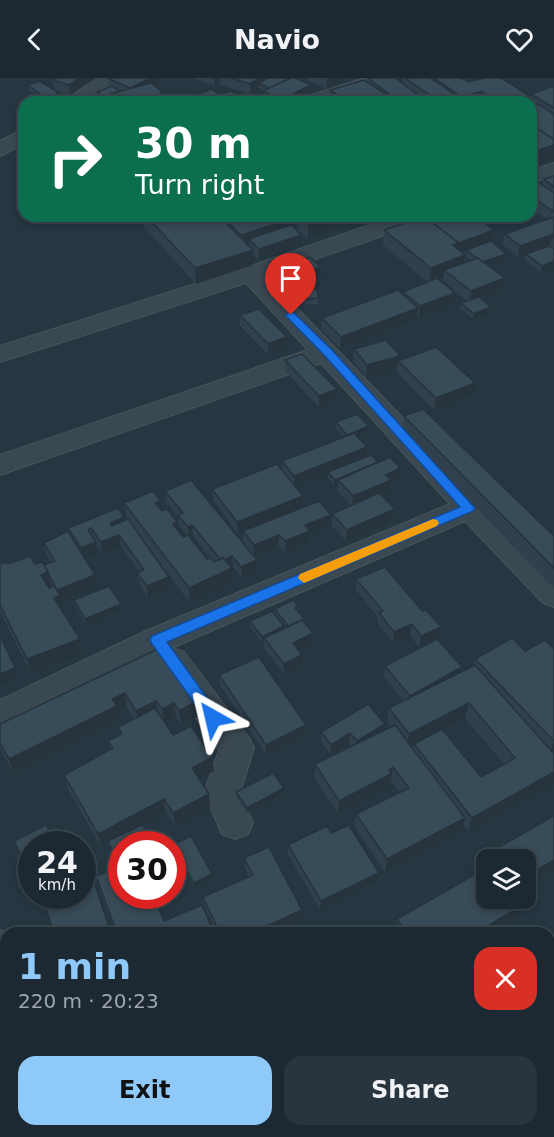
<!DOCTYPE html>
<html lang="en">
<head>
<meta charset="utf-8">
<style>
  :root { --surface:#1c2932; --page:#29353e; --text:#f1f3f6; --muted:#a0a6ac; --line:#3a454d; --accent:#8ec9fa }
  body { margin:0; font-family:"DejaVu Sans",sans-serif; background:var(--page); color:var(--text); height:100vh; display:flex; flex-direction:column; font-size:22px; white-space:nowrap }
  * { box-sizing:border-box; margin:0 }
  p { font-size:20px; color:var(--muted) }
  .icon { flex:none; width:33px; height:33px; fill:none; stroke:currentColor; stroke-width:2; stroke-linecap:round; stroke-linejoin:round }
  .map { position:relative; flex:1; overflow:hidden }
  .drawer { position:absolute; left:0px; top:849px; width:555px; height:210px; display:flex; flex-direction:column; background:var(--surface); border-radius:18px 18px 0 0; box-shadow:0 3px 9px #0003,0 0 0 2px var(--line) }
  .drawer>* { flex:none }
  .top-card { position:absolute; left:18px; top:18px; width:519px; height:126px; border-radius:18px; box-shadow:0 3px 9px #0003,0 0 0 2px var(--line); background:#0b6e4f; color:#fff; overflow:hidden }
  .controls { position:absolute; left:476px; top:771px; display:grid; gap:12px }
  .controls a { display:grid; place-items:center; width:60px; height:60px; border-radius:12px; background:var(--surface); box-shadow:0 3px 9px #0003,0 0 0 2px var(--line); font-size:30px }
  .speed { position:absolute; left:18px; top:753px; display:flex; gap:12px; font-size:30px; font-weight:700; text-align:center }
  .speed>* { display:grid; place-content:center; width:78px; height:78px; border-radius:50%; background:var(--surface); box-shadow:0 3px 9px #0003,0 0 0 2px var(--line); line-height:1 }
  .speed small { font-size:15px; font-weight:400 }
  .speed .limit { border:9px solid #d22; background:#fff; color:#111 }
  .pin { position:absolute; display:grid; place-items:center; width:51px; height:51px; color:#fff; margin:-62px -26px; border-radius:50% 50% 50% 0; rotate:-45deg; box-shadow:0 0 6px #0007 }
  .pin .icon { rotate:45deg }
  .me { position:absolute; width:66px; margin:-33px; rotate:323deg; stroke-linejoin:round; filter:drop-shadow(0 0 4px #0008) }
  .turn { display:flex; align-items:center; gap:21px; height:126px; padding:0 18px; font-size:27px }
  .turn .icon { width:78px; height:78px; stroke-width:2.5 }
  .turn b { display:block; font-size:42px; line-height:51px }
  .round { display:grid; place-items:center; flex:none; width:63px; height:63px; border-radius:18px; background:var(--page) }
  .overview { display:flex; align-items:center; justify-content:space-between; height:102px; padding:0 18px }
  h1 { font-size:36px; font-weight:800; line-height:45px; color:var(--accent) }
  .primary-button { display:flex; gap:12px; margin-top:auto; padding:12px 18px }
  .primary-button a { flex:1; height:69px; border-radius:18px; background:var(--accent); color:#111; font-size:24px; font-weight:800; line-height:69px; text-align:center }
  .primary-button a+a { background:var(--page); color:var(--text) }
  header { display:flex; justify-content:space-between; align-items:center; height:78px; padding:0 18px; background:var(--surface); font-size:27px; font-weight:800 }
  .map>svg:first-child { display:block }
</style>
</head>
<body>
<header><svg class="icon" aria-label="back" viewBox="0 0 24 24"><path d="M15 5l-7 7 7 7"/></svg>Navio<svg class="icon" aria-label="heart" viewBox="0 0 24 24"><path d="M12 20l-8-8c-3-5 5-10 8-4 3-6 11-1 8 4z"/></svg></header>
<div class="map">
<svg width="554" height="1059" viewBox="0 0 554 1059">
  <rect width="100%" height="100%" fill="#263742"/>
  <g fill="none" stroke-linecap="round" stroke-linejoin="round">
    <g stroke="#47545e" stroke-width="2">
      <g id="minor">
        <polygon points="96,0 119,0 87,24 64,24"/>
        <polygon points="365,0 394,0 391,4 329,24 299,24 302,20"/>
        <polygon points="24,51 24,66 0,78 0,63"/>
        <polygon points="554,85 554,98 531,105 531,92"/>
        <polygon points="396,138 429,138 426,143 266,198 554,497 554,529 543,525 465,443 167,572 172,570 184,574 249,660 254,670 240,715 253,745 248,756 235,761 222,756 204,715 219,672 160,592 156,583 160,575 0,652 0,622 146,553 450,426 321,285 0,397 0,377 308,272 246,205 0,284 0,268 242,191"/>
        <polygon points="0,852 8,855 6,911 0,909"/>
        <polygon points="554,1009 554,1055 546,1055 544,1059 495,1059 498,1053 549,1053 549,1011"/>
        <polygon points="29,1053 73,1053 75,1059 31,1059"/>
      </g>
    </g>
    <use href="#minor" fill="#3a4852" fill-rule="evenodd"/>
  </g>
  <g fill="#30404c" fill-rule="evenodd">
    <polygon points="96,0 70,17 55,13 53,2"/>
    <polygon points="108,0 160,0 160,6 155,8 97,19 97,14 109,10"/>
    <polygon points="192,0 268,0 311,16 317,20 330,18 330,12 367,4 368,0 403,6 403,0 461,0 468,4 527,24 530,23 531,16 554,8 554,81 531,24 264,24 263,23 264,13 259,10 250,16 220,7 220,4 215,8"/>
    <polygon points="307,0 348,0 327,11 307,3"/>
    <polygon points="28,7 59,15 59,21 50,24 46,24 29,12"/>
    <polygon points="196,17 221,17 248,24 199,24 196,22"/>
    <polygon points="554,98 554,188 541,194 525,182 526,176 538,172 518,179 503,167 505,156 547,141 531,131 531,107 542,107 544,101"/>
    <polygon points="143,138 358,138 358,144 308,161 297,151 301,168 259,182 253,176 253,187 196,206 144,149"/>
    <path d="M420 138H488L480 141 494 152 492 163 489 164 505 182 488 188 503 211 481 220 491 229 490 235 473 241 460 230 461 225 467 223 443 203 444 200 438 202 453 226 419 240 417 238V241L340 270 321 251 322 240 402 216 403 214 428 204 383 167 384 152 420 140ZM465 178 471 182 464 185Z"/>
    <polygon points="269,194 320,200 316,201 319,209 314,211 318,220 318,226 302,227 301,212 305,212 301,208 301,207 279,214 269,205"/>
    <polygon points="240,237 287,270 268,277 240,248"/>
    <polygon points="354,271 399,282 473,316 434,332 397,294 397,290 366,299 353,282"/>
    <polygon points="285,282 336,322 319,329 285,293"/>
    <polygon points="404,338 554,458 554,510 402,354"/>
    <polygon points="336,344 369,348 368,354 357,358 367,369 366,379 378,385 399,402 390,406 389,413 380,417 395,431 394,442 346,463 332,448 332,436 351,428 337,413 338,406 334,407 328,400 328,395 295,408 303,429 331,437 330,448 310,456 309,464 285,475 279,468 254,478 243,464 243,454 238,456 213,422 212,411 282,393 282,383 343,359 335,350"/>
    <path d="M165 413 257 493 242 500 233 489 232 490 233 505 190 525 151 473 170 510 148 519 139 506 137 495 139 494 121 468 102 475 97 467 98 475 85 480 97 508 61 523 64 532 62 533 80 561 83 576 31 596 0 533V486L44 487 51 484 46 476 44 465 68 453V450L124 439 125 443 127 442 124 425 162 433 177 444 178 453 183 459 187 457 179 448V440L166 424ZM193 458 210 480 207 481 190 460Z"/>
    <polygon points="356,501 422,533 441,549 439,560 419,569 410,557 393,565 378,546 378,540 356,512"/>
    <polygon points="74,522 121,526 122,532 86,547 75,528"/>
    <polygon points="298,528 298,534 304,541 303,544 313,555 313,566 299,573 302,587 284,596 264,571 264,563 262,565 250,549 250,543 275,536 275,531"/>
    <polygon points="162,569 187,604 196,609 197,639 181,647 176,640 165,645 173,657 214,693 199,701 210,730 175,748 166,735 142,747 122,766 164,843 214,855 116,855 99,811 96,798 119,789 108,765 101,769 68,711 64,697 110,671 108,663 119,657 118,649 134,641 127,630 118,634 120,642 13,695 0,670 0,646"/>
    <path d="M554 571V675L468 753 463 747 462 753 385 794 355 750 356 736 400 714 391 703 389 710 338 736 314 700 315 686 351 668 349 666 331 677 321 665V654L385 646 384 652 391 649 387 645 389 630 404 623 384 599 385 588 462 589V594L473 588 475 581 525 573ZM465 640 504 686 481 699 442 652Z"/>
    <polygon points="219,597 306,647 306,657 266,677 220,607"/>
    <polygon points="284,710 284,716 247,735 236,719 236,714"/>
    <polygon points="554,738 554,792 525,809 525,782 486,782 486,820 515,820 521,828 516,841 492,855 396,855 395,854 397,841 484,791 483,789 487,776"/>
    <polygon points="331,755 379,795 377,804 320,832 288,776 288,767"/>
    <polygon points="173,767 213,801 195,810 174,772"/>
    <polygon points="244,780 302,832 302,841 271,855 217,855 204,828 203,819 249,799 245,790"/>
    <polygon points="554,856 554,894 549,888 549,860"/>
  </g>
  <g fill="#27343e">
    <polygon points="79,0 96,0 70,17 69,7"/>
    <polygon points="150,0 160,0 160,6 131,20 130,10"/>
    <polygon points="214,0 220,0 220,4 215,8"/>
    <polygon points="259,0 268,0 259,6 259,10 250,16 250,6"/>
    <polygon points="328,0 348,0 327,11 327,1"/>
    <polygon points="311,7 311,18 292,22 292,24 281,24 281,22"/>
    <polygon points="482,13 480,24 461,24 462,19"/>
    <polygon points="59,15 59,21 50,24 47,24 46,20"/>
    <polygon points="163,15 164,24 132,24"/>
    <polygon points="528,17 527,24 506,24"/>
    <polygon points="554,62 554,81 531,89 531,75"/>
    <polygon points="331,138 358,138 358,144 308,161 308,145"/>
    <polygon points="475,138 488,138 474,143"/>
    <polygon points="297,139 297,154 249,161 249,170 241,172 241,157"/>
    <polygon points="494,152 492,163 458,176 459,165"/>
    <polygon points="554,156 554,162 552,160 550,167 518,179 520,168"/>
    <polygon points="301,157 301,168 259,182 259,171"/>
    <polygon points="459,165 457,180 465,177 463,192 444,192 444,200 429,205 431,190 453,167"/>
    <polygon points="253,172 253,187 196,206 195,190"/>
    <polygon points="506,176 505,182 481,190 481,185"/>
    <polygon points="554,183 554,188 541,194 542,188"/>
    <polygon points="321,189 320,200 305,205 301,202 301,207 279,214 279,203"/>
    <polygon points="505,200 503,211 470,224 471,213"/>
    <polygon points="319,204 319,209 307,214 308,208"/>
    <polygon points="455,215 453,226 419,240 420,228"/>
    <polygon points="491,229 490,235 473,241 474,236"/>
    <polygon points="418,230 417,241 340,270 341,259"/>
    <polygon points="287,259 287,270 268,277 268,266"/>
    <polygon points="400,278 399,284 398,283 397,290 366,299 367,287"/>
    <polygon points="475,305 473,316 434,332 436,320"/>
    <polygon points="337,311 336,322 319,329 319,318"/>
    <polygon points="369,348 368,354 346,363 347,357"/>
    <polygon points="367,369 366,380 328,394 328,395 294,409 294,398"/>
    <polygon points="378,384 338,402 338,406 334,407 335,402"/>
    <polygon points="400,390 399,402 390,406 389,413 352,429 353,418 386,397"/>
    <polygon points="303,418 303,429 238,456 237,444"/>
    <polygon points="161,423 162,438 155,425"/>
    <polygon points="395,431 394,442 346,463 347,452"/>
    <polygon points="331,437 330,448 310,456 309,464 285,475 285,463 305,447"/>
    <polygon points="124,439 126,450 112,456 110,445"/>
    <polygon points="177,444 179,460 173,446"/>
    <polygon points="192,447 193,458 189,460 188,449"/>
    <polygon points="119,457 121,468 102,475 101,464"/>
    <polygon points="279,457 279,468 254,478 254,467"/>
    <polygon points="96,464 98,475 83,481 81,470"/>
    <polygon points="232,478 233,489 222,494 221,483"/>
    <polygon points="257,482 257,493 242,500 241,489"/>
    <polygon points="232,490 233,505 190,525 189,510"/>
    <polygon points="48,494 52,509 45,512 41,497"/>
    <polygon points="95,497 97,508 61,523 64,532 58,535 54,520 57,513"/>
    <polygon points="169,499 170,510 148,519 147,508"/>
    <polygon points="121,526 122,532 86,547 85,541"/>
    <polygon points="412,546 410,557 393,565 394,554"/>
    <polygon points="284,548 284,554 264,560 264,563 262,565 262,559"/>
    <polygon points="441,549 439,560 419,569 421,558"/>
    <polygon points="313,555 313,566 292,576 293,565"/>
    <polygon points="80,561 83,576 31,596 27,581"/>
    <polygon points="302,577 302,587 284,596 284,586"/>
    <polygon points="462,589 460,600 408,628 410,618"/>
    <polygon points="15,590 18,601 0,608 0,596"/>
    <polygon points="196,609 197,639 181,647 179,633 190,617 192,611"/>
    <polygon points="125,615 127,630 118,634 120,642 13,695 9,681 112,621"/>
    <polygon points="156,623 158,637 139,647 136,633"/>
    <polygon points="174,625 176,640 164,645 162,631"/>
    <polygon points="469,625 465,640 407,670 409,656"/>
    <polygon points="385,646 384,656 356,673 357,663"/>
    <polygon points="306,647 306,657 266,677 266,667"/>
    <polygon points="350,655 349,666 331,677 331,667"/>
    <polygon points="554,663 554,675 549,677"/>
    <polygon points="212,679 214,693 193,704 192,690"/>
    <polygon points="393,689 389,710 338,736 339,723"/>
    <polygon points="554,694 554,705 468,753 472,740"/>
    <polygon points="284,710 284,716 247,735 247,730"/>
    <polygon points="209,716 210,730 175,748 173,735"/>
    <polygon points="164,721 166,735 101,769 98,756"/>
    <polygon points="465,740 462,753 385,794 387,781"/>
    <polygon points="27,778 28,783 24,785 23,780"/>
    <polygon points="554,782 554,792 525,809 525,799"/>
    <polygon points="379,795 377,804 320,832 321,823"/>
    <polygon points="212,796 213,801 195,810 194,805"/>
    <polygon points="521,828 516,841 492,855 476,855"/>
    <polygon points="302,832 302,841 271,855 252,855"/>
  </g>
  <g fill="#384b58" stroke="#27343e" stroke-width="1.5">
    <polygon points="57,0 79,0 69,7 53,2"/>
    <polygon points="107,0 150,0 130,10"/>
    <polygon points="231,0 259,0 250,6"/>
    <polygon points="268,0 284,0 288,1 270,10 259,6"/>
    <polygon points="291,0 295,0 311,7 281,22 263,13"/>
    <polygon points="368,0 395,0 428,24 400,24"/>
    <polygon points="405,0 430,0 466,24 440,24"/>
    <polygon points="434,0 461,0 468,4 484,0 501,0 528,17 506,24 498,24 482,13 462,19"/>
    <polygon points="364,2 386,16 358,24 348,24 330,12"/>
    <polygon points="40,3 59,15 46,20 28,7"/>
    <polygon points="151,5 163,15 132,24 82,24"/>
    <polygon points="112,8 120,13 103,18 97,14"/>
    <polygon points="554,8 554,30 531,16"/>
    <polygon points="211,11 221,17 209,20 209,22 206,23 196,17"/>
    <polygon points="231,13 248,24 214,24 209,20"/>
    <polygon points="312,16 322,24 296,24 292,22"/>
    <polygon points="385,16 397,24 358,24"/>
    <polygon points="329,17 338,24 322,24 317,20"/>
    <polygon points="480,20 486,24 466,24"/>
    <polygon points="530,22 537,27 531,29 531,24 525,24"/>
    <polygon points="538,26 554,36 554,62 531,46 531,29"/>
    <polygon points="531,46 554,62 554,67 531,75"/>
    <polygon points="554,98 554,109 544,101"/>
    <polygon points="538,104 554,115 554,134 531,118 531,107"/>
    <polygon points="146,138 219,138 253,172 195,190"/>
    <polygon points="222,138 296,138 297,139 241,157"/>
    <polygon points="300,138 331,138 308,145"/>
    <polygon points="424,138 459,165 453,167 465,177 431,190 384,152"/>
    <polygon points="424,138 475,138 494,152 459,165"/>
    <polygon points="554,139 554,156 520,168 505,156"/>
    <polygon points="291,147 301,157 259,171 249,161"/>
    <polygon points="491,163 506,176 483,184 478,180 476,180 466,172"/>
    <polygon points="549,168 554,171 554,183 542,188 526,176"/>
    <polygon points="310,179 321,189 279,203 269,194"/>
    <polygon points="478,180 505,200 471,213 444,192"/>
    <polygon points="313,198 319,204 308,208 301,202"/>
    <polygon points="437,200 455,215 420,228 403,214"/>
    <polygon points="317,211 318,220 302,221 301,212"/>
    <polygon points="398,212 418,230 341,259 322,240"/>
    <polygon points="479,219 491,229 474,236 461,225"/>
    <polygon points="259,231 287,259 268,266 240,237"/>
    <polygon points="386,262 400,278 367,287 354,271"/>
    <polygon points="436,269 475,305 436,320 398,283"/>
    <polygon points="302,276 337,311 319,318 285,282"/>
    <polygon points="423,331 554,458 554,490 404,338"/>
    <polygon points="357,336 369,348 347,357 336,344"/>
    <polygon points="354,355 367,369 294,398 282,383"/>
    <polygon points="371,377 378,384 335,402 328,394"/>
    <polygon points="390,379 400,390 386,397 391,402 353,418 338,402"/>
    <polygon points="277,386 303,418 237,444 212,411"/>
    <polygon points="191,402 257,482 241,489 232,478 225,482 223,480 220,481 192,447 188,449 178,437 183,435 165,413"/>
    <polygon points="153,413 161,423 155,425 162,433 167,431 177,444 173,446 183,459 188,457 207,481 210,480 214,484 223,480 232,490 189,510 124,425"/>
    <polygon points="379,415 395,431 347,452 332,436"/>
    <polygon points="319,423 331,437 305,447 310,453 285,463 279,457 254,467 243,453"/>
    <polygon points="118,430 124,439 110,445 112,448 128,441 169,499 147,508 137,495 144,492 119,457 101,464 91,450 88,452 96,464 81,470 68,450"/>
    <polygon points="68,453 95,497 57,512 44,487 55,483 44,465"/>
    <polygon points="30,478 35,486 42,484 48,494 41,497 49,510 54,508 60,517 54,520 80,561 27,581 0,527 0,486 7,484 8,486"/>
    <polygon points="385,489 422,533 426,532 441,549 421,558 412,546 394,554 379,535 383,533 356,501"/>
    <polygon points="109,508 121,526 85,541 74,522"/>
    <polygon points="293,522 298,528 295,530 304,541 288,548 275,531"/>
    <polygon points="272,533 284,548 262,559 250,543"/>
    <polygon points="302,542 313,555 293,565 302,577 284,586 264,560"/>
    <polygon points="0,557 15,590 0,596"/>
    <polygon points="512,560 525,573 545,562 554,571 554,663 475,581"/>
    <polygon points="437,561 462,589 410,618 385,588"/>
    <polygon points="162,569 187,604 191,602 196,609 192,611 195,615 190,617 196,624 179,633 174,625 162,631 156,623 136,633 125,615 112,621 117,628 9,681 0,665 0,646"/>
    <polygon points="259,579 306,647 266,667 219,597"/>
    <polygon points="475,587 554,676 554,694 472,740 414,666 442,651 481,699 515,680 469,625 409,656 389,630"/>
    <polygon points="368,626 385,646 357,663 350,655 331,667 321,654"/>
    <polygon points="155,630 173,657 191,648 212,679 192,690 209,716 173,735 164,721 98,756 64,697 113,670 108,663 122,656 118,649"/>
    <polygon points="395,647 465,740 387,781 356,736 409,710 393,689 389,692 391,696 339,723 315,686"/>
    <polygon points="273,695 284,710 247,730 236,714"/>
    <polygon points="554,738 554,782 525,799 525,782 491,782 487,776"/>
    <polygon points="46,747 56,766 32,766 32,788 27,778 23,780 14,763"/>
    <polygon points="142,747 153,766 122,766 122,788 120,789 108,763"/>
    <polygon points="349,747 379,795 321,823 288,767 327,748 331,755"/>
    <polygon points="191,758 212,796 194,805 173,767"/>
    <polygon points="269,769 302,832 252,855 220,855 203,819 253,797 244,780"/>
    <polygon points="122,788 122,818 153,818 164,843 202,827 214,855 117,855 96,798"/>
    <polygon points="486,790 486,820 515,820 521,828 476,855 407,855 397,841"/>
    <polygon points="94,804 111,855 54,855 44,824 60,818 82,818 82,809"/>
    <polygon points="554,856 554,875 549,869 549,860"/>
    <polygon points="551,962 554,966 554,1000 551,1003 549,1000 549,963"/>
    <polygon points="485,1053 489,1059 478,1059"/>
    <polygon points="493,1053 518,1053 511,1059 495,1059 491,1055"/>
  </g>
  <polygon fill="#1a73e8" stroke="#114b97" stroke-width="1.5" points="291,234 294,235 332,272 475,430 473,433 167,564 218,635 220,640 218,644 208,644 152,566 150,562 152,558 460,429 324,277 287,239 285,237"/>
  <polygon fill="#f59e0b" points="433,441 437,442 439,445 437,448 309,503 304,505 298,500 300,496"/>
</svg>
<div class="controls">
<a><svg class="icon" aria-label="layers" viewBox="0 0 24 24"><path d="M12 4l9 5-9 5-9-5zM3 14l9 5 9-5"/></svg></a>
</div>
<div class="speed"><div>24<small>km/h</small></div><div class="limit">30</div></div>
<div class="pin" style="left:291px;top:237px;background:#d93025"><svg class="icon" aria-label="arrive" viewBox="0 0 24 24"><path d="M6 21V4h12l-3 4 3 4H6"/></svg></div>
<svg class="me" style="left:213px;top:640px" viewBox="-20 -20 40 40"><path d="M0-17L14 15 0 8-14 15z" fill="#1a73e8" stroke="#fff" stroke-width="4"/></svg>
<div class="top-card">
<div class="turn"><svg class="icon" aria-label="right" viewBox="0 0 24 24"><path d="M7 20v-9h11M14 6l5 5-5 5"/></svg><div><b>30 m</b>Turn right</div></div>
</div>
<section class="drawer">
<div class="overview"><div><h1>1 min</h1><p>220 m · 20:23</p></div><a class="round" style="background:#d93025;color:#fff"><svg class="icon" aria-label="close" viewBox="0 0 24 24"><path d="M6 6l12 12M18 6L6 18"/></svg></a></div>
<div class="primary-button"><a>Exit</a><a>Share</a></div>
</section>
</div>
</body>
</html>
